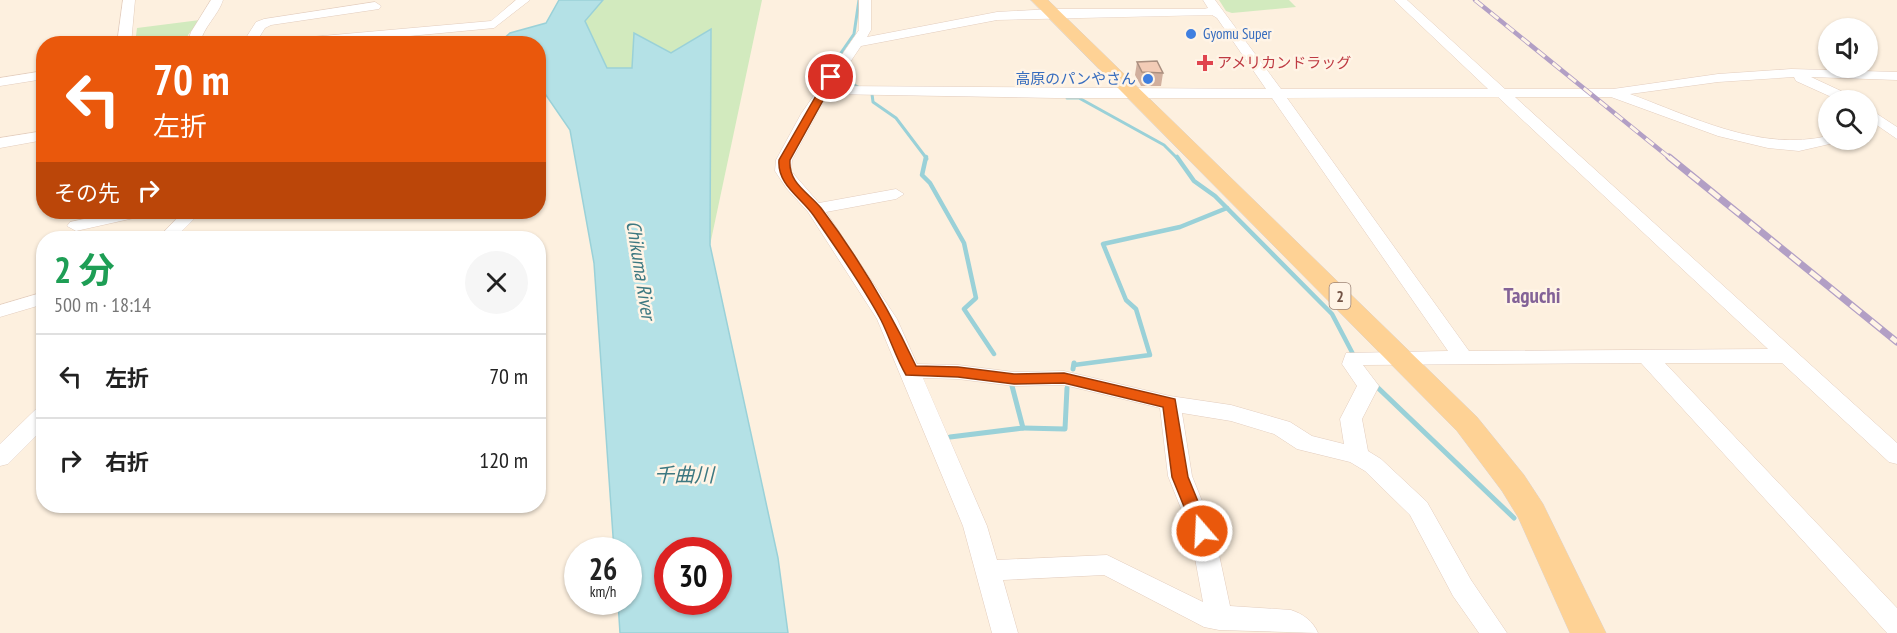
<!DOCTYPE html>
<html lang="ja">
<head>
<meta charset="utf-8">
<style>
  :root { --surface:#fff; --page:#f6f6f6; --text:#222; --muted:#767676; --line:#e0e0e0 }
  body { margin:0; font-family:"PT Sans Narrow","Noto Sans JP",sans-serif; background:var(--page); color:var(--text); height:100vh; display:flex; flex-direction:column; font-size:22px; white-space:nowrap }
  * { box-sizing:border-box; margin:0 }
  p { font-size:20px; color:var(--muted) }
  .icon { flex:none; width:33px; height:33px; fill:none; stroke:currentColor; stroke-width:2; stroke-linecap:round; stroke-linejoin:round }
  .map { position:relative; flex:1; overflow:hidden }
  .sheet { position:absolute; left:36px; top:231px; width:510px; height:282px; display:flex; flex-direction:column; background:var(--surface); border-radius:24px; box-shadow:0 2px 4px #0004 }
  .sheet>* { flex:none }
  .hud { position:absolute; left:36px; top:36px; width:510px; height:183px; border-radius:24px; box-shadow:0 2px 4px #0004; background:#ea580c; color:#fff; overflow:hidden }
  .controls { position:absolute; left:1818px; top:18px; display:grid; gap:12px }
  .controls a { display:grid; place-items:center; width:60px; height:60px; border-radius:50%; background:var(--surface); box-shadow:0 2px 4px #0004; font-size:30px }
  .speed { position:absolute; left:564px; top:537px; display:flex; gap:12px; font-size:30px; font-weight:700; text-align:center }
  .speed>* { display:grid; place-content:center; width:78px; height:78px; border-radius:50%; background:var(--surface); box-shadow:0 2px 4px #0004; line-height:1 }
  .speed small { font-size:15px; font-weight:400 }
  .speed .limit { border:9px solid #d22; background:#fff; color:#111 }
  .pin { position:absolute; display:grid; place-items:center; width:51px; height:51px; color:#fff; margin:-26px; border:3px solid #fff; border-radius:50%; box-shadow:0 2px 6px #0007 }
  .me { position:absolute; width:66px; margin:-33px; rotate:341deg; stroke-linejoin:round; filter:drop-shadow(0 0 4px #0008) }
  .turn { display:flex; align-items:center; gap:21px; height:126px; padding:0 18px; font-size:27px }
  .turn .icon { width:78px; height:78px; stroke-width:2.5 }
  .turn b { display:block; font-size:42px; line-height:51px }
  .then { display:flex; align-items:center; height:57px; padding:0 18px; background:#0003; gap:12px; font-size:22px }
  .round { display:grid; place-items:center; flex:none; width:63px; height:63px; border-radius:32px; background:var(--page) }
  .head { display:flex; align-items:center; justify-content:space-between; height:102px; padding:0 18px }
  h1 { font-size:36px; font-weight:700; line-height:45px; color:#1e9e55 }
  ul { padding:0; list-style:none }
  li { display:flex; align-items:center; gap:18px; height:84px; padding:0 18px; border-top:2px solid var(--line) }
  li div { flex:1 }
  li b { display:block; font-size:22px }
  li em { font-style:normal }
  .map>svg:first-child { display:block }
</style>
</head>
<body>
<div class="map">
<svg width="1897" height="633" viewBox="0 0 1897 633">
  <rect width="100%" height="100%" fill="#fdf0df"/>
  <g fill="#d2eabe">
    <polygon points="603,0 762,0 710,245 711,29 671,53 632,69 607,68 585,21"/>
    <polygon points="1219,0 1289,0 1296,7 1232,13 1226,11"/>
    <polygon points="200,20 188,35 186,43 135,44 137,28"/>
  </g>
  <path fill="#b4e1e6" stroke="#9ad1d8" stroke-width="1.5" fill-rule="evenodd" d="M559 0H603L585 21 607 68H632L634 33 671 53 711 29 710 245 778 558 788 633H620L618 602H628V550H614L594 263 570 130 539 85 538 44 499 43 510 33 546 23ZM668 550H718V602H668Z"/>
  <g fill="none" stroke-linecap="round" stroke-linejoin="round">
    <g stroke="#9ad1d8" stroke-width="3">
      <polyline points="828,76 825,76 854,34 859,0"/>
      <polyline points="838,77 862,89"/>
      <polyline points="872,94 873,102 896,118 927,159"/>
      <polyline points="1067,98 1079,98 1164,145 1178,159"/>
    </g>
    <g stroke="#9ad1d8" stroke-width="4.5">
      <polyline points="926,157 922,175 930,183 964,243 976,298 964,309 994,354"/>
      <polyline points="1177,157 1194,181 1215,196 1332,314 1354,356"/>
      <polyline points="1074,365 1150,355 1136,309 1126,300 1103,244 1180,227 1227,208"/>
    </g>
    <g stroke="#9ad1d8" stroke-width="5">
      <polyline points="1073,369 1074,363"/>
      <polyline points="1375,385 1514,518"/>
      <polyline points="1023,428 1065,429 1067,388"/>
      <polyline points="950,437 1023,428 1011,382"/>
    </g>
    <g stroke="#e3cdbe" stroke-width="1">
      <g id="minor">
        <polygon points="123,0 135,0 131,44 117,44"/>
        <path d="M211 0H223C218 16 203 27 200 44H187L191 32Z"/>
        <polygon points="516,0 530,0 494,28 325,44 271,44 277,40 491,21"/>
        <path d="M859 0H871V30L867 37 997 12 1052 9H1204L1208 8 1203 0H1215L1281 89H1488L1394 0H1407L1505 89H1613L1718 74 1791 69 1897 72V80L1811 77 1854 97 1856 100H1838L1796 81 1794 77 1718 82 1630 94C1693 117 1760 152 1828 136V140H1837L1834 143 1799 151 1768 148 1718 136 1611 97H1515L1897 443V464L1889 462 1782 363H1665L1897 608V633H1887L1641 363 1363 365 1379 386 1362 419 1368 451 1381 459 1427 502 1471 580 1507 633H1479L1453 596 1410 515 1365 471 1350 462 1297 449 1274 434 1231 421 1182 413 1192 476 1214 531 1230 606 1291 610C1303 614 1313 621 1318 633L1219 630 1204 627 1104 575 1003 580 1018 633H992L963 526 877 319 808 212 787 189 775 171 776 160 801 114 859 30ZM1212 15 1217 18 1266 89 834 86 861 46 997 20ZM828 94 1056 98H1272L1448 351 1346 353 1342 364 1357 386 1340 419 1344 444 1312 436 1290 422 1231 405 1170 396 1064 371 1014 372 958 365 917 364 897 319 826 212 896 199 904 194 896 189 819 203 791 171 792 160ZM1498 97 1768 349 1469 351 1287 98ZM923 378 958 379 1014 386 1064 385 1160 408 1168 476 1190 531 1203 602 1107 555 997 560 987 526Z"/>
        <polygon points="375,2 381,6 379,9 271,25 265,28 255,44 242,44 256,22 264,19"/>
        <polygon points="44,71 44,79 0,86 0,78"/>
        <polygon points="1868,108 1897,127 1897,139 1868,119"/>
        <polygon points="44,131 44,140 0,148 0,138"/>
        <polygon points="117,212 146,212 143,216 76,231 67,226 70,222"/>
        <polygon points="183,212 201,212 175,238 158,238"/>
        <polygon points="44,292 44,304 0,317 0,305"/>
        <polygon points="44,406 44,428 8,464 0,466 0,444 36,409"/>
      </g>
    </g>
    <g stroke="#dbd3cf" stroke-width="1">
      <polygon id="major" points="1031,0 1048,0 1477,417 1524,475 1543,504 1606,633 1570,633 1518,517 1502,491 1457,431"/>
    </g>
    <use href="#minor" fill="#fff" fill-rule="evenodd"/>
    <use href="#major" fill="#fed295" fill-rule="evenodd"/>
    <g stroke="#b29fc5" stroke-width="4.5">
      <polyline id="rail-far1" points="1475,0 1671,159"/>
    </g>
    <g stroke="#b29fc5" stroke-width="7">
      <polyline id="rail" points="1669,157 1897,342"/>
    </g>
    <use href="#rail-far1" stroke="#fff4e6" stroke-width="3" stroke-dasharray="10" stroke-linecap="butt"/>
    <use href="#rail" stroke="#fff4e6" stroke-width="4.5" stroke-dasharray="13" stroke-linecap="butt"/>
  </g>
  <polygon fill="#d1af9d" points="1137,62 1163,73 1161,86 1141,86 1135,75"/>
  <polygon fill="#f3ccb6" stroke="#aa8f7f" stroke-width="1.5" points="1157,61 1163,73 1142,72 1137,62"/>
  <path fill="#ea580c" stroke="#983908" stroke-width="1.5" d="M828 75 836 77 790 160C788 183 808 192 821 208 858 257 890 311 916 366L958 367 1014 374 1064 373 1175 399 1188 477 1210 531 1208 536H1196L1172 477 1163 407 1064 383 1014 384 958 377 906 375C896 358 890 338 881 320 862 284 837 250 814 216 801 197 777 185 779 160Z"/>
  <g fill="#3f7fe0" stroke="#fff4e6" stroke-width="2">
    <circle cx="1191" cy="34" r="6"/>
    <circle cx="1148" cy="79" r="6"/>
  </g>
  <path fill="#e0444e" stroke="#fff4e6" stroke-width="2" d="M1202 54h6v6h6v6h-6v6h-6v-6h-6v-6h6z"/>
  <g text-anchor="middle" stroke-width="5" stroke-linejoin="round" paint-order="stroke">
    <g font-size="15" fill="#366cbe" stroke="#fff4e6" text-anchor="start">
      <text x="1203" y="39">Gyomu Super</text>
      <text x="1136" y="84" text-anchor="end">高原のパンやさん</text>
    </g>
    <g font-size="15" fill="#be3a42" stroke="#fff4e6" text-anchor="start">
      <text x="1217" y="68">アメリカンドラッグ</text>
    </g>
    <rect fill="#fff4e6" stroke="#9d8476" stroke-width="1.5" x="1329.5" y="283" width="21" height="26" rx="4.5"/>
    <g font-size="16" font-weight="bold" fill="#735446">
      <text x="1340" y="302">2</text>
    </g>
    <g font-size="20" font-style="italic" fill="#3d7881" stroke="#fff4e6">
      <text transform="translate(641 270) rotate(81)" y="7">Chikuma River</text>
      <text x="684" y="482">千曲川</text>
    </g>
    <g font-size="21" font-weight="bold" fill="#836297" stroke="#fff4e6">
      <text x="1532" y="303">Taguchi</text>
    </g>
  </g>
</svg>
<div class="controls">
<a><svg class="icon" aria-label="sound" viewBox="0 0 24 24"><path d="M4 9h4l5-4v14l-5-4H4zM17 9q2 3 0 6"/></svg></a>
<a><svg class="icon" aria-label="search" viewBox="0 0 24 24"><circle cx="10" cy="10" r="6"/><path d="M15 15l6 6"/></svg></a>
</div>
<div class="speed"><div>26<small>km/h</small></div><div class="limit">30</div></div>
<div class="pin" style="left:831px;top:77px;background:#d93025"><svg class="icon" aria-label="arrive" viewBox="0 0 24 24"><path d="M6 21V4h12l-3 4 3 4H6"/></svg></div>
<svg class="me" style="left:1202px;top:531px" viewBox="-20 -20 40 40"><circle r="17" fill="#ea580c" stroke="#fff" stroke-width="3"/><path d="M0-11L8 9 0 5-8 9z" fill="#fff"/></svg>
<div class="hud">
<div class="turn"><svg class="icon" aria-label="left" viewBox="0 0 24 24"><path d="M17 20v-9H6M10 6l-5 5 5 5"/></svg><div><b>70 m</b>左折</div></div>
<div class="then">その先<svg class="icon" aria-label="right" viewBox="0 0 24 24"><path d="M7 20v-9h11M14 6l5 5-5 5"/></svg></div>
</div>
<section class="sheet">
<div class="head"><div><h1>2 分</h1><p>500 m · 18:14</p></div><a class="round"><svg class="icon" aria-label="close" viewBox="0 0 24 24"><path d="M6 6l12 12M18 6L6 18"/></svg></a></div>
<ul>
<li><svg class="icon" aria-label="left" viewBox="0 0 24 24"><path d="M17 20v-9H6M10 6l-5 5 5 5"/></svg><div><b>左折</b></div><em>70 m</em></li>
<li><svg class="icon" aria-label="right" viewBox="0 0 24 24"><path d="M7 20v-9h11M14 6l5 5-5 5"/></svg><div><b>右折</b></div><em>120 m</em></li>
</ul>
</section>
</div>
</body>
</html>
